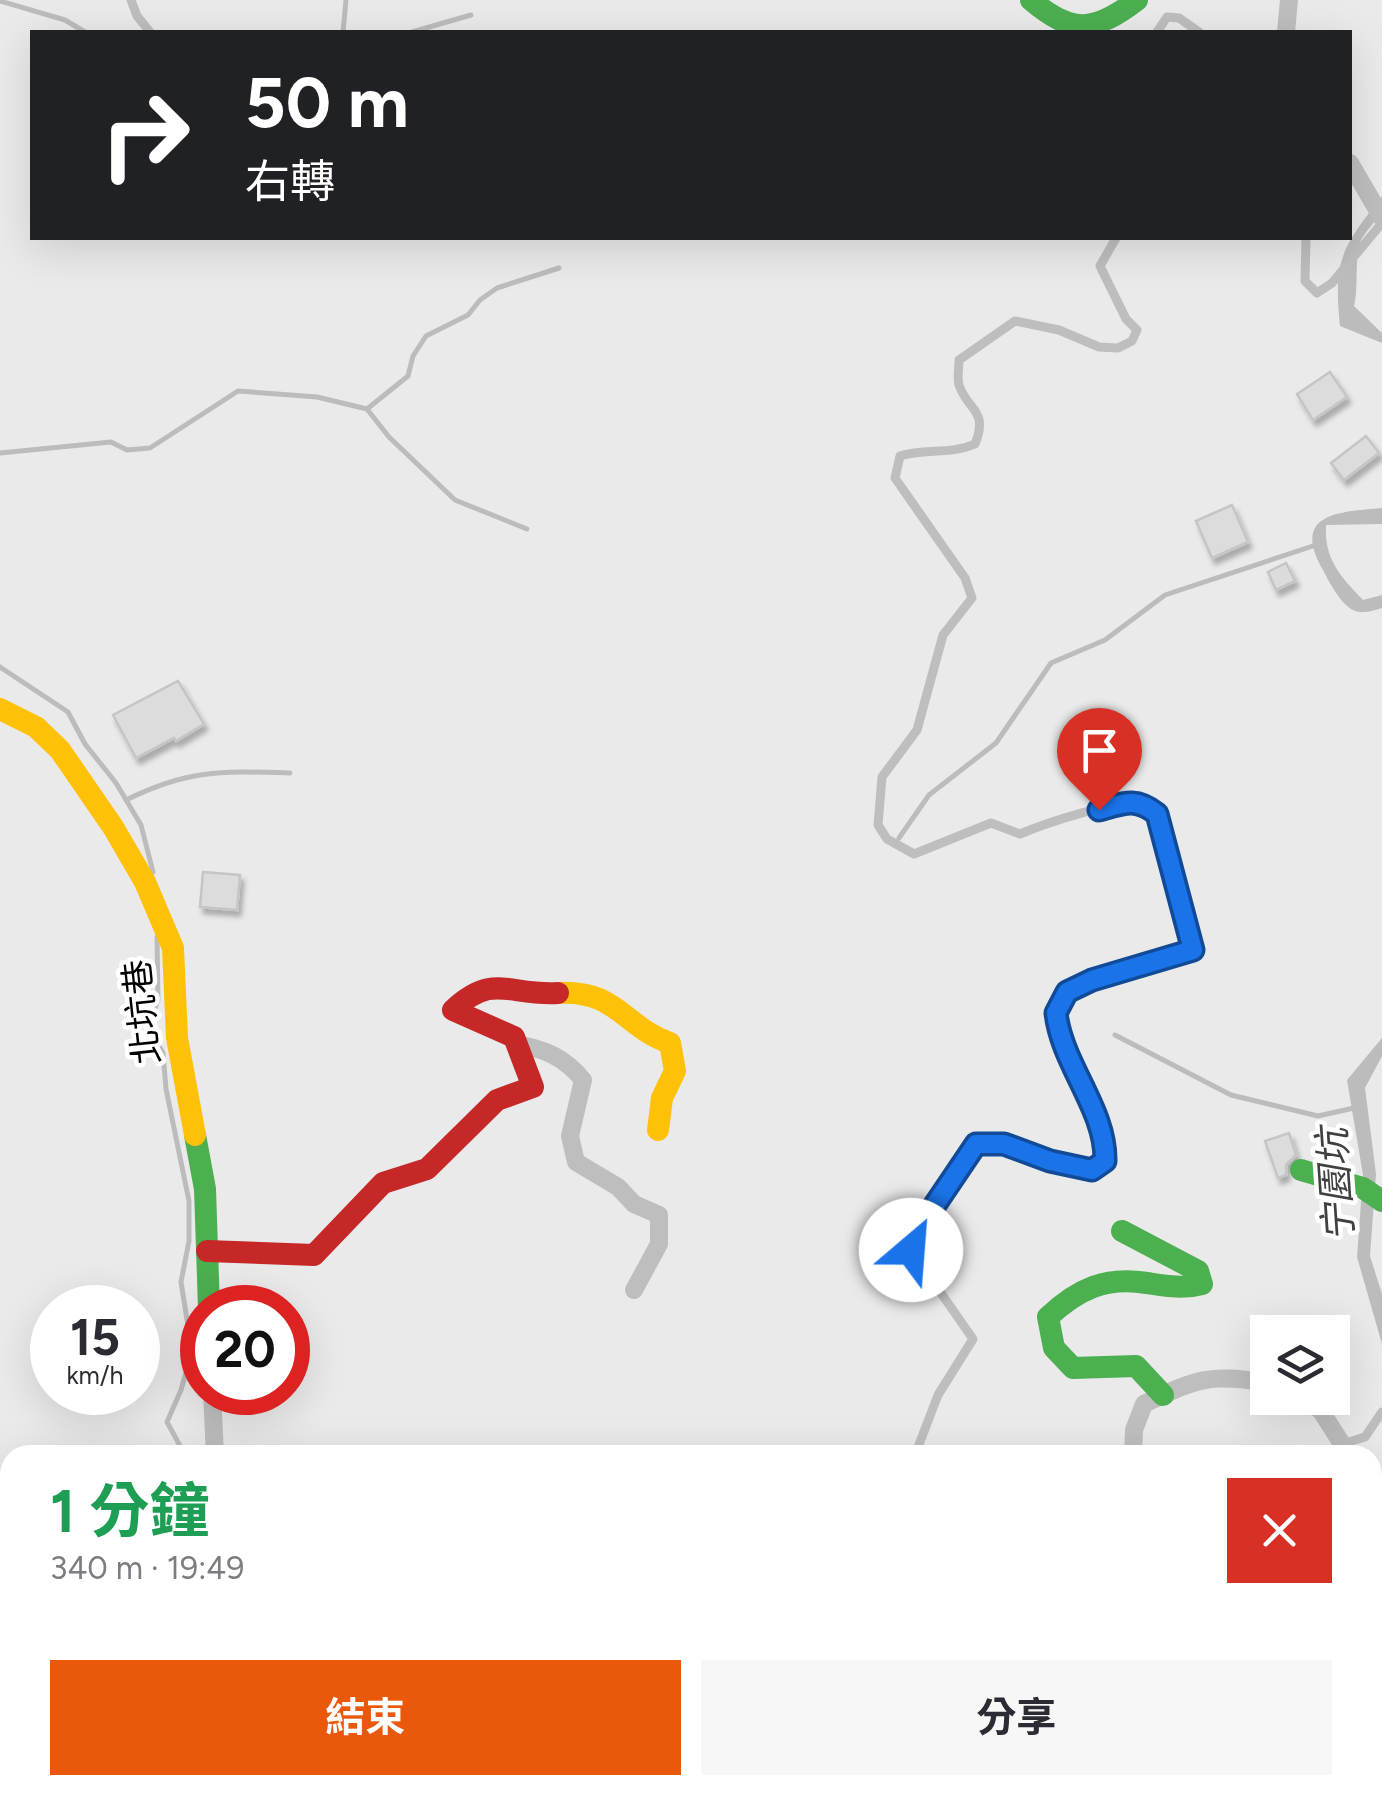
<!DOCTYPE html>
<html lang="zh-TW">
<head>
<meta charset="utf-8">
<style>
  :root { --surface:#fff; --page:#f7f7f7; --text:#2b2b33; --muted:#7c7c81; --accent:#ea580c }
  body { margin:0; font-family:Figtree,"Noto Sans TC",sans-serif; background:var(--page); color:var(--text); height:100vh; display:flex; flex-direction:column; font-size:38px; white-space:nowrap }
  * { box-sizing:border-box; margin:0 }
  p { font-size:32px; color:var(--muted) }
  .icon { flex:none; width:55px; height:55px; fill:none; stroke:currentColor; stroke-width:2; stroke-linecap:round; stroke-linejoin:round }
  .map { position:relative; flex:1; overflow:hidden }
  .side { position:absolute; left:0px; top:1445px; width:1382px; height:350px; display:flex; flex-direction:column; background:var(--surface); border-radius:30px 30px 0 0; box-shadow:0 10px 40px #0002 }
  .side>* { flex:none }
  .top-card { position:absolute; left:30px; top:30px; width:1322px; height:210px; border-radius:0px; box-shadow:0 10px 40px #0002; background:#202124; color:#fff; overflow:hidden }
  .fabs { position:absolute; left:1250px; top:1315px; display:grid; gap:20px }
  .fabs a { display:grid; place-items:center; width:100px; height:100px; border-radius:0px; background:var(--surface); box-shadow:0 10px 40px #0002; font-size:50px }
  .speed { position:absolute; left:30px; top:1285px; display:flex; gap:20px; font-size:50px; font-weight:700; text-align:center }
  .speed>* { display:grid; place-content:center; width:130px; height:130px; border-radius:50%; background:var(--surface); box-shadow:0 10px 40px #0002; line-height:1 }
  .speed small { font-size:25px; font-weight:400 }
  .speed .limit { border:15px solid #d22; background:#fff; color:#111 }
  .pin { position:absolute; display:grid; place-items:center; width:85px; height:85px; color:#fff; margin:-102px -42px; border-radius:50% 50% 50% 0; rotate:-45deg; box-shadow:0 0 10px #0007 }
  .pin .icon { rotate:45deg }
  .me { position:absolute; width:110px; margin:-55px; rotate:27deg; stroke-linejoin:round; filter:drop-shadow(0 0 8px #0008) }
  .turn { display:flex; align-items:center; gap:35px; height:210px; padding:0 50px; font-size:45px }
  .turn .icon { width:130px; height:130px; stroke-width:2.5 }
  .turn b { display:block; font-size:70px; line-height:85px }
  .round { display:grid; place-items:center; flex:none; width:105px; height:105px; border-radius:0px; background:var(--page) }
  .overview { display:flex; align-items:center; justify-content:space-between; height:170px; padding:0 50px }
  h1 { font-size:60px; font-weight:700; line-height:75px; color:#1e9e55 }
  .button { display:flex; gap:20px; margin-top:auto; padding:20px 50px }
  .button a { flex:1; height:115px; border-radius:0px; background:var(--accent); color:#fff; font-size:40px; font-weight:700; line-height:115px; text-align:center }
  .button a+a { background:var(--page); color:var(--text) }
  .map>svg:first-child { display:block }
</style>
</head>
<body>
<div class="map">
<svg width="1382" height="1795" viewBox="0 0 1382 1795">
  <defs>
    <filter id="shadow"><feDropShadow dx="3.5" dy="6" stdDeviation="2.5" flood-color="#0004"/></filter>
  </defs>
  <rect width="100%" height="100%" fill="#fff"/>
  <path fill="#eaeaea" fill-rule="evenodd" d="M0 0H1382V1795H0ZM32 32H1350V238H32ZM52 1308H138V1392H52ZM202 1308H288V1392H202ZM1268 1332H1332V1398H1268ZM10 1455H1372V1785H10Z"/>
  <g fill="#bcbcbc">
    <path d="M1382 196C1382 222 1372 221 1361 240 1354 253 1359 288 1354 306L1382 333V343L1340 326C1333 259 1342 248 1382 196Z"/>
    <path d="M1382 508V524L1326 525C1324 559 1340 576 1363 600L1382 595V608C1372 611 1362 615 1351 609 1340 602 1329 582 1323 570 1291 513 1338 512 1382 508Z"/>
    <polygon points="1382,1038 1382,1056 1365,1088 1376,1174 1370,1256 1382,1294 1382,1344 1357,1257 1363,1175 1347,1080"/>
  </g>
  <g fill="none" stroke-linecap="round" stroke-linejoin="round">
    <g stroke="#bcbcbc" stroke-width="5">
      <polyline points="0,1 65,20 85,32"/>
      <polyline points="343,32 346,0"/>
      <polyline points="412,32 471,15"/>
      <polyline points="367,409 389,437 455,500 527,529"/>
      <polyline points="0,453 111,442 127,450 150,448 238,391 317,397 367,409 408,376 413,356 426,336 468,315 480,300 497,288 559,268"/>
      <polyline points="0,667 68,712 85,744 116,783 141,825 153,872"/>
      <path d="M126 800C188 769 222 771 290 773"/>
      <polyline points="899,838 929,795 996,743 1051,663 1105,640 1165,595 1316,545"/>
      <polyline points="157,937 158,1000 148,1027 163,1053 166,1089 189,1201 189,1241 181,1282 192,1351 181,1390 167,1422 185,1455"/>
      <polyline points="1115,1035 1231,1095 1318,1116 1354,1108"/>
      <polyline points="1372,1752 1382,1757"/>
      <polyline points="139,1785 143,1795"/>
    </g>
  </g>
  <g fill="#dcdcdc" stroke="#c5c5c5" stroke-width="2.5" filter="url(#shadow)">
    <polygon points="1330,372 1347,397 1313,420 1297,394"/>
    <polygon points="1366,436 1379,453 1344,480 1331,463"/>
    <polygon points="1232,505 1248,542 1212,558 1196,521"/>
    <polygon points="1286,563 1295,581 1276,590 1268,572"/>
    <polygon points="178,681 204,724 176,741 174,738 136,758 113,715"/>
    <polygon points="203,872 240,875 237,910 200,907"/>
    <polygon points="1289,1133 1296,1155 1286,1165 1286,1175 1278,1178 1265,1141"/>
  </g>
  <g fill="none" stroke-linecap="round" stroke-linejoin="round">
    <g stroke="#bebebe" stroke-width="9">
      <polyline points="131,0 137,16 150,32"/>
      <polyline points="1157,32 1167,17 1179,18 1199,32"/>
      <polyline points="1306,238 1305,281 1317,293 1332,283 1382,223"/>
      <path d="M915 1455 938 1395 973 1339 911 1250 921 1224 976 1144H1004L1049 1161 1092 1170 1105 1161V1145L1058 1026C1057 1014 1059 998 1070 990 1095 973 1162 960 1193 951L1157 814C1153 811 1149 806 1145 804 1125 796 1041 825 1020 834L991 823 914 854 887 839 878 825 882 777 917 730 943 635 972 598 965 578 895 478 900 456C925 448 950 455 975 444 989 410 967 410 959 385 957 378 959 367 959 360L1015 321 1059 330 1099 347 1118 348 1132 341 1137 330 1126 319 1100 266 1116 238"/>
      <polyline points="1339,1455 1342,1444 1365,1437 1382,1412"/>
      <polyline points="1267,1795 1269,1785"/>
    </g>
    <g stroke="#bebebe" stroke-width="18">
      <polyline points="1286,32 1289,0"/>
      <polyline points="1350,163 1382,218"/>
      <path d="M516 1044C545 1049 564 1057 583 1080L570 1136 576 1162 618 1187 634 1204 659 1215V1244L634 1290"/>
      <polyline points="212,1392 215,1455"/>
      <polyline points="1303,1398 1321,1411 1342,1444"/>
      <path d="M1133 1455 1134 1430 1144 1404C1197 1379 1207 1373 1268 1383"/>
      <polyline points="164,1785 170,1795"/>
      <polyline points="935,1785 980,1795"/>
      <polyline points="795,1795 795,1785"/>
    </g>
    <g stroke="#4caf50" stroke-width="22">
      <path d="M1031 0C1072 35 1095 32 1137 0"/>
      <polyline points="195,1135 205,1189 209,1308"/>
      <polyline points="1301,1170 1363,1188 1382,1201"/>
      <path d="M1122 1231 1198 1271 1202 1284C1183 1289 1167 1286 1147 1283 1106 1276 1078 1289 1048 1317L1054 1348 1073 1368 1136 1366 1163 1395"/>
    </g>
    <g stroke="#ffc107" stroke-width="22">
      <polyline points="0,709 36,727 60,750 113,827 145,882 173,948 177,1038 195,1135"/>
      <path d="M558 993C618 990 622 1026 670 1043L675 1071 662 1098 658 1130"/>
    </g>
    <path stroke="#c62828" stroke-width="22" d="M207 1251 314 1255 383 1183 427 1169 497 1100 533 1087 514 1037 453 1010C494 972 508 996 558 993"/>
  </g>
  <g fill="none" stroke-linecap="round" stroke-linejoin="round">
    <g stroke="#114b97" stroke-width="25">
      <path id="route" d="M911 1250 922 1224 976 1144H1004L1050 1161 1092 1170 1105 1161C1106 1109 1062 1065 1056 1013L1067 992 1092 980 1193 950 1157 814C1136 797 1124 803 1099 810"/>
    </g>
    <use href="#route" stroke="#1a73e8" stroke-width="18"/>
  </g>
  <g text-anchor="middle" stroke-width="9" stroke-linejoin="round" paint-order="stroke">
    <g font-size="35" fill="#000" stroke="#fff">
      <text transform="translate(142 1012) rotate(-96)" y="12">北坑巷</text>
    </g>
    <g font-size="38" font-style="italic" fill="#404040" stroke="#fff">
      <text transform="translate(1336 1185) rotate(-94)" y="13">宁園坑</text>
    </g>
  </g>
</svg>
<div class="fabs">
<a><svg class="icon" aria-label="layers" viewBox="0 0 24 24"><path d="M12 4l9 5-9 5-9-5zM3 14l9 5 9-5"/></svg></a>
</div>
<div class="speed"><div>15<small>km/h</small></div><div class="limit">20</div></div>
<div class="pin" style="left:1099px;top:810px;background:#d93025"><svg class="icon" aria-label="arrive" viewBox="0 0 24 24"><path d="M6 21V4h12l-3 4 3 4H6"/></svg></div>
<svg class="me" style="left:911px;top:1250px" viewBox="-20 -20 40 40"><circle r="19" fill="#fff"/><path d="M0-13L10 11 0 6-10 11z" fill="#1a73e8"/></svg>
<div class="top-card">
<div class="turn"><svg class="icon" aria-label="right" viewBox="0 0 24 24"><path d="M7 20v-9h11M14 6l5 5-5 5"/></svg><div><b>50 m</b>右轉</div></div>
</div>
<section class="side">
<div class="overview"><div><h1>1 分鐘</h1><p>340 m · 19:49</p></div><a class="round" style="background:#d93025;color:#fff"><svg class="icon" aria-label="close" viewBox="0 0 24 24"><path d="M6 6l12 12M18 6L6 18"/></svg></a></div>
<div class="button"><a>結束</a><a>分享</a></div>
</section>
</div>
</body>
</html>
